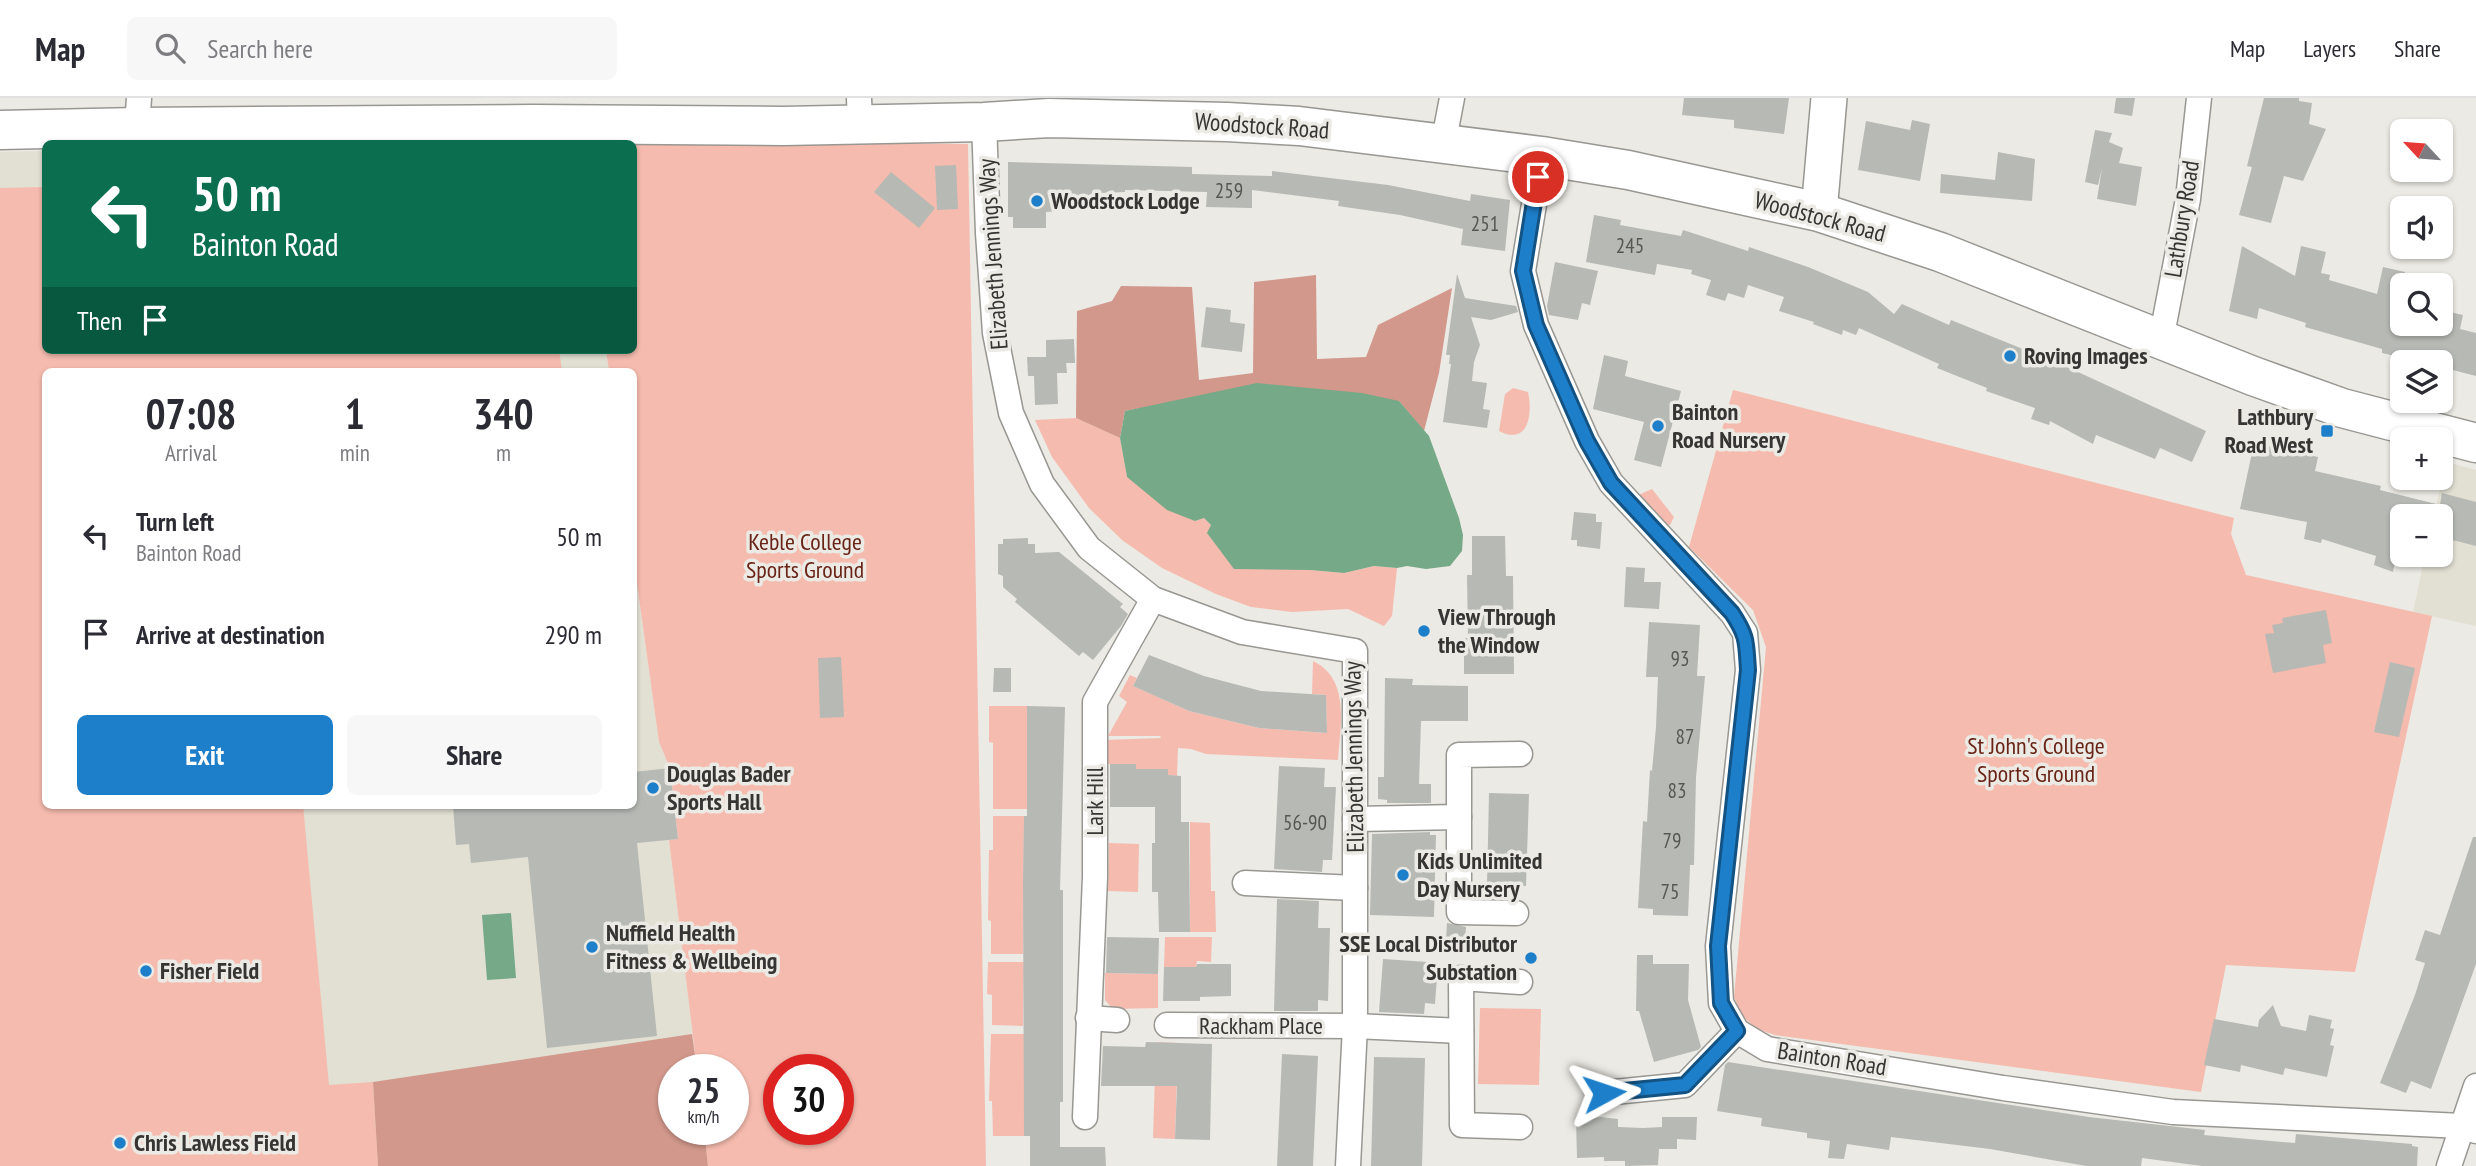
<!DOCTYPE html>
<html lang="en">
<head>
<meta charset="utf-8">
<style>
  :root { --surface:#fff; --page:#f7f7f7; --text:#2b2b33; --muted:#7c7c81; --line:#e1e1e2; --accent:#1d7fca }
  body { margin:0; font-family:"PT Sans Narrow",sans-serif; background:var(--page); color:var(--text); height:100vh; display:flex; flex-direction:column; font-size:26px; white-space:nowrap }
  * { box-sizing:border-box; margin:0 }
  p { font-size:23px; color:var(--muted) }
  .icon { flex:none; width:38px; height:38px; fill:none; stroke:currentColor; stroke-width:2; stroke-linecap:round; stroke-linejoin:round }
  .map { position:relative; flex:1; overflow:hidden }
  .drawer { position:absolute; left:42px; top:270px; width:595px; height:441px; display:flex; flex-direction:column; background:var(--surface); border-radius:10px; box-shadow:0 2px 5px #0004 }
  .drawer>* { flex:none }
  .banner { position:absolute; left:42px; top:42px; width:595px; height:214px; border-radius:10px; box-shadow:0 2px 5px #0004; background:#0b6e4f; color:#fff; overflow:hidden }
  .needle { width:46px; rotate:296deg }
  .controls { position:absolute; left:2390px; top:21px; display:grid; gap:14px }
  .controls a { display:grid; place-items:center; width:63px; height:63px; border-radius:10px; background:var(--surface); box-shadow:0 2px 5px #0004; font-size:35px }
  .speed { position:absolute; left:658px; top:956px; display:flex; gap:14px; font-size:35px; font-weight:700; text-align:center }
  .speed>* { display:grid; place-content:center; width:91px; height:91px; border-radius:50%; background:var(--surface); box-shadow:0 2px 5px #0004; line-height:1 }
  .speed small { font-size:18px; font-weight:400 }
  .speed .limit { border:10px solid #d22; background:#fff; color:#111 }
  .pin { position:absolute; display:grid; place-items:center; width:60px; height:60px; color:#fff; margin:-30px; border:4px solid #fff; border-radius:50%; box-shadow:0 2px 7px #0007 }
  .me { position:absolute; width:77px; margin:-38px; rotate:85deg; stroke-linejoin:round; filter:drop-shadow(0 0 5px #0008) }
  .turn { display:flex; align-items:center; gap:24px; height:147px; padding:0 35px; font-size:32px }
  .turn .icon { width:91px; height:91px; stroke-width:2.5 }
  .turn b { display:block; font-size:49px; line-height:60px }
  .then { display:flex; align-items:center; height:66px; padding:0 35px; background:#0003; gap:14px; font-size:26px }
  .eta { display:flex; justify-content:space-evenly; align-items:center; height:119px; text-align:center }
  .eta b { font-size:42px; font-weight:700; line-height:49px }
  .button { display:flex; gap:14px; margin-top:auto; padding:14px 35px }
  .button a { flex:1; height:80px; border-radius:10px; background:var(--accent); color:#fff; font-size:28px; font-weight:700; line-height:80px; text-align:center }
  .button a+a { background:var(--page); color:var(--text) }
  ul { padding:0; list-style:none }
  li { display:flex; align-items:center; gap:21px; height:98px; padding:0 35px }
  li div { flex:1 }
  li b { display:block; font-size:26px }
  li em { font-style:normal }
  header { display:flex; align-items:center; gap:42px; box-sizing:border-box; height:98px; padding:0 35px; background:var(--surface); border-bottom:2px solid var(--line) }
  header strong { font-size:33px }
  nav { display:flex; gap:38px; margin-inline-start:auto; font-size:24px }
  .search { width:490px; height:63px; background:var(--page); display:flex; align-items:center; gap:18px; box-sizing:border-box; padding:0 24px; border-radius:10px; color:var(--muted); font-size:26px }
  .map>svg:first-child { display:block }
</style>
</head>
<body>
<header>
<strong>Map</strong>
<div class="search"><svg class="icon" aria-label="search" viewBox="0 0 24 24"><circle cx="10" cy="10" r="6"/><path d="M15 15l6 6"/></svg>Search here</div>
<nav><a>Map</a><a>Layers</a><a>Share</a></nav>
</header>
<div class="map">
<svg width="2476" height="1068" viewBox="0 0 2476 1068">
  <rect width="100%" height="100%" fill="#eceae4"/>
  <g fill="#e2dfd3">
    <polygon points="45,53 46,252 606,252 609,273 46,273 46,707 634,707 634,464 659,644 670,670 678,741 669,743 697,971 674,971 674,1031 704,1031 708,1068 0,1068 0,54"/>
    <polygon points="2446,364 2476,372 2476,528 2413,514 2425,457 2441,457 2441,418 2434,418"/>
  </g>
  <g fill="#f5bbae" fill-rule="evenodd">
    <path d="M851 45 968 46 986 1068H708L704 1031H733V971H697L669 742 678 741 670 670 659 644 634 464V273H609L606 252H634V47ZM779 971H838V1031H779Z"/>
    <polygon points="45,89 46,252 559,252 562,273 46,273 46,707 303,707 329,987 373,984 378,1068 0,1068 0,90"/>
    <path d="M1513 290 1528 294C1533 316 1528 348 1499 333L1505 296Z"/>
    <path d="M1733 292 2234 420 2231 436 2246 477 2432 518 2355 874 2226 867 2201 994 1775 937C1752 930 1742 922 1734 899L1766 549 1753 512 1689 449Z"/>
    <polygon points="1076,320 1120,340 1127,379 1195,423 1204,420 1211,427 1310,472 1344,475 1374,468 1397,470 1392,518 1384,528 1348,511 1292,514 1251,509 1216,496 1162,470 1122,442 1089,410 1052,359 1035,322"/>
    <polygon points="1652,391 1674,419 1670,427 1663,430 1634,399"/>
    <path d="M1313 563C1351 581 1340 629 1338 662L1206 656 1191 651 1178 650 1177 678 1168 677V671H1136L1135 666H1108L1107 670H1104L1105 642 1161 640 1160 638H1108L1127 604 1119 598 1130 577 1137 580 1133 588 1189 613 1259 630 1327 635 1326 597 1312 596Z"/>
    <polygon points="989,608 1027,608 1027,711 993,711 993,645 989,644"/>
    <polygon points="993,718 1024,718 1023,856 991,856 991,823 988,822 989,752 993,752"/>
    <polygon points="1190,724 1210,725 1211,793 1215,793 1216,834 1190,834"/>
    <polygon points="1109,745 1139,746 1138,794 1108,793"/>
    <polygon points="1165,839 1212,839 1211,864 1197,863 1196,869 1164,869"/>
    <polygon points="988,864 1024,864 1023,928 992,927 992,897 987,896"/>
    <polygon points="1105,875 1158,876 1158,910 1113,911 1105,902"/>
    <polygon points="1480,910 1541,911 1539,987 1478,986"/>
    <polygon points="991,936 1024,936 1024,1038 993,1038 992,1003 989,1003"/>
    <polygon points="1156,944 1178,945 1175,1041 1153,1040"/>
  </g>
  <g fill="#d2988c">
    <polygon points="1316,177 1317,261 1366,259 1378,227 1452,190 1439,275 1424,333 1399,303 1185,302 1125,313 1120,340 1076,320 1077,213 1112,203 1121,188 1192,189 1199,282 1253,275 1254,184"/>
    <polygon points="692,936 697,971 674,971 674,1031 704,1031 708,1068 378,1068 373,984"/>
  </g>
  <g fill="#76a988">
    <polygon points="1257,285 1362,295 1399,303 1429,338 1459,420 1463,437 1462,453 1450,468 1426,471 1407,468 1397,470 1374,468 1344,475 1310,472 1234,471 1207,435 1211,427 1204,420 1195,423 1167,412 1127,379 1120,340 1125,313"/>
    <polygon points="511,815 516,880 487,882 482,817"/>
  </g>
  <g fill="#b7b9b4">
    <polygon points="1684,0 1789,0 1784,36 1734,30 1734,22 1682,17"/>
    <polygon points="2116,0 2135,0 2132,18 2114,15"/>
    <polygon points="2264,0 2299,0 2299,3 2312,5 2309,26 2326,31 2303,83 2284,78 2271,125 2239,117 2252,69 2247,68"/>
    <polygon points="1912,22 1930,26 1920,83 1858,72 1866,23 1910,32"/>
    <polygon points="2095,32 2112,35 2109,44 2123,50 2119,65 2142,69 2136,108 2097,101 2102,70 2098,87 2085,84"/>
    <polygon points="1998,54 2035,61 2032,103 1940,95 1941,76 1995,82"/>
    <polygon points="1008,64 1192,69 1192,76 1272,78 1272,73 1388,87 1470,103 1471,96 1510,102 1505,153 1461,147 1463,131 1400,117 1338,108 1339,103 1252,92 1252,110 1206,109 1207,94 1125,92 1125,94 1100,95 1100,110 1046,114 1046,130 1013,130 1013,119 1008,119"/>
    <polygon points="956,67 958,111 937,112 935,68"/>
    <polygon points="891,74 935,110 919,130 874,94"/>
    <polygon points="1594,117 1621,122 1620,127 1681,138 1683,132 1748,153 1749,149 1808,169 1868,194 1894,216 1902,206 1949,227 1951,222 2065,268 2206,333 2192,364 2160,350 2155,361 2096,337 2093,346 2050,323 2049,327 2031,321 2035,310 1986,293 1987,290 1937,270 1939,266 1859,230 1856,237 1843,232 1842,237 1813,226 1814,224 1779,213 1784,199 1748,187 1744,200 1728,195 1725,203 1706,197 1711,182 1691,176 1692,172 1657,166 1655,177 1586,164"/>
    <polygon points="2242,148 2295,178 2301,148 2326,154 2321,175 2330,177 2329,182 2377,196 2383,169 2405,174 2399,202 2403,203 2403,226 2441,226 2441,212 2463,217 2460,231 2476,235 2476,278 2441,269 2441,264 2422,264 2382,255 2382,251 2305,229 2306,225 2259,210 2257,221 2229,213"/>
    <polygon points="1555,164 1598,173 1590,207 1582,205 1578,222 1549,217 1547,208"/>
    <polygon points="1457,176 1465,200 1516,208 1518,214 1491,222 1471,219 1480,247 1474,264 1472,283 1487,285 1483,311 1490,312 1487,330 1443,324 1451,266 1449,266 1450,257 1446,257"/>
    <polygon points="1206,209 1231,212 1230,224 1245,226 1242,254 1201,249"/>
    <polygon points="1074,241 1075,265 1066,265 1067,275 1057,275 1058,306 1035,307 1034,278 1028,278 1027,259 1046,259 1046,242"/>
    <polygon points="1604,257 1628,263 1625,278 1681,293 1661,369 1634,362 1644,324 1593,311"/>
    <polygon points="2254,345 2318,359 2315,373 2381,388 2380,392 2440,407 2442,395 2476,404 2476,448 2441,439 2441,418 2403,418 2403,448 2398,447 2393,474 2374,467 2376,458 2322,441 2321,445 2304,441 2307,424 2240,411"/>
    <polygon points="1574,414 1596,416 1596,424 1602,424 1600,451 1577,448 1577,442 1571,442"/>
    <polygon points="1472,438 1505,438 1506,478 1513,478 1514,576 1464,576 1464,540 1468,540 1467,477 1472,477"/>
    <polygon points="1028,440 1028,446 1035,446 1035,455 1059,454 1123,506 1120,509 1128,516 1121,528 1093,562 1083,554 1079,558 1015,504 1017,501 1003,489 1003,478 998,476 998,446 1003,446 1003,441"/>
    <polygon points="1626,469 1645,470 1644,484 1661,484 1659,511 1624,509"/>
    <polygon points="2326,512 2332,545 2323,547 2326,565 2273,575 2265,536 2274,535 2272,527 2283,525 2282,520"/>
    <polygon points="1649,524 1700,527 1697,578 1705,578 1696,680 1694,767 1690,767 1690,769 1688,818 1653,817 1653,811 1638,810 1643,723 1647,724 1650,672 1652,673 1656,629 1658,579 1646,579"/>
    <polygon points="1149,557 1204,578 1261,593 1326,597 1327,635 1259,630 1189,613 1133,588"/>
    <polygon points="841,559 844,619 820,620 818,560"/>
    <polygon points="2390,564 2415,570 2399,639 2374,634"/>
    <polygon points="994,570 1011,570 1011,594 993,594"/>
    <polygon points="1385,580 1413,581 1412,587 1468,588 1468,623 1421,623 1419,686 1431,686 1431,705 1387,705 1387,702 1378,701 1378,679 1384,679"/>
    <polygon points="1027,608 1065,609 1060,792 1063,792 1063,1004 1060,1004 1060,1049 1105,1049 1106,1068 1030,1068 1030,1038 1024,1038 1023,784 1024,718 1027,718"/>
    <polygon points="1110,666 1136,666 1136,671 1168,671 1168,677 1181,678 1181,724 1189,724 1190,834 1159,834 1158,794 1152,794 1152,745 1155,745 1155,709 1110,709"/>
    <polygon points="1279,668 1325,670 1324,689 1336,689 1332,762 1323,762 1322,774 1274,771"/>
    <polygon points="670,670 678,741 637,745 657,938 547,950 528,759 471,765 469,746 456,747 453,707 634,707 634,674"/>
    <polygon points="1489,695 1529,696 1526,788 1487,787"/>
    <polygon points="1430,734 1430,737 1436,737 1434,819 1370,817 1372,736"/>
    <polygon points="2473,739 2476,739 2476,866 2431,991 2411,983 2406,995 2380,985 2415,897 2425,865 2415,862 2425,832 2440,837"/>
    <polygon points="1277,801 1319,803 1318,830 1330,830 1328,903 1318,902 1318,913 1274,913"/>
    <polygon points="1447,825 1466,829 1465,843 1446,842"/>
    <polygon points="1107,839 1159,840 1158,876 1106,875"/>
    <polygon points="1637,857 1653,857 1653,866 1689,866 1688,902 1701,949 1698,952 1654,964 1639,913 1636,913"/>
    <polygon points="1383,861 1428,864 1427,878 1437,879 1435,906 1425,905 1424,916 1379,914"/>
    <polygon points="1197,866 1231,866 1231,898 1200,899 1200,903 1163,903 1164,869 1196,869"/>
    <polygon points="2273,907 2281,928 2306,933 2309,917 2332,922 2330,930 2334,931 2330,947 2334,948 2327,979 2285,970 2283,977 2241,967 2240,974 2204,967 2214,921 2258,929 2259,922"/>
    <polygon points="1146,944 1212,946 1210,1042 1175,1041 1177,988 1101,988 1103,948 1145,949"/>
    <polygon points="1282,956 1318,958 1313,1068 1277,1068"/>
    <polygon points="1374,959 1425,960 1422,1068 1371,1068"/>
    <polygon points="1728,964 2089,1019 2205,1032 2204,1037 2295,1045 2296,1036 2412,1046 2412,1048 2418,1049 2417,1068 2202,1068 2142,1060 2141,1068 2086,1068 1990,1051 1891,1039 1889,1052 1847,1046 1844,1061 1828,1060 1830,1043 1807,1040 1807,1035 1761,1028 1762,1020 1717,1013 1725,967"/>
    <polygon points="1601,1019 1618,1021 1618,1029 1643,1030 1662,1029 1662,1019 1697,1019 1696,1042 1677,1041 1677,1051 1659,1051 1658,1067 1625,1068 1625,1063 1604,1063 1604,1059 1577,1060 1576,1021"/>
  </g>
  <g fill="none" stroke-linecap="round" stroke-linejoin="round">
    <g stroke="#989792" stroke-width="27">
      <g id="street">
        <polyline points="859,0 860,25"/>
        <polyline points="984,24 988,135 995,235 1011,315 1042,386 1089,450 1153,501 1242,534 1355,553 1355,928 1348,1068"/>
        <polyline points="137,29 139,0"/>
        <polyline points="1443,47 1452,0"/>
        <polyline points="1542,58 1523,173 1536,227 1587,343 1611,385 1732,515 1745,535 1748,572 1718,848 1721,905 1737,933 1767,951 2003,990 2173,1014 2461,1028 2476,1033"/>
        <polyline points="2161,242 2188,101 2199,0"/>
        <polyline points="1355,721 1459,719"/>
        <polyline points="1245,785 1355,790"/>
        <polyline points="1516,815 1459,814 1459,657 1520,656"/>
        <polyline points="1520,884 1461,880 1462,1027 1520,1029"/>
        <polyline points="1088,920 1117,922"/>
        <polyline points="1167,927 1355,928 1461,933"/>
        <polyline points="1604,995 1685,987 1737,933"/>
        <polyline points="1085,1019 1095,779 1095,604 1153,501"/>
        <polyline points="2449,1068 2476,988"/>
      </g>
    </g>
    <g stroke="#989792" stroke-width="38">
      <polyline id="secondary" points="1819,114 1829,0"/>
    </g>
    <g stroke="#989792" stroke-width="41">
      <polyline id="primary" points="0,32 137,29 534,26 783,28 984,24 1049,20 1227,24 1299,28 1542,58 1628,72 1819,114 1940,154 2253,278 2342,310 2476,345"/>
    </g>
    <use href="#street" stroke="#fff" stroke-width="24"/>
    <use href="#secondary" stroke="#fff" stroke-width="35"/>
    <use href="#primary" stroke="#fff" stroke-width="38"/>
  </g>
  <g fill="none" stroke-linecap="round" stroke-linejoin="round">
    <g stroke="#135383" stroke-width="18">
      <path id="route" d="M1538 79 1523 173 1536 227 1587 343 1611 385 1732 515C1748 539 1746 545 1748 572L1718 848 1721 905 1737 933 1685 987 1604 995"/>
    </g>
    <use href="#route" stroke="#1d7fca" stroke-width="12"/>
  </g>
  <g fill="#1d7fca" stroke="#eceae4" stroke-width="2.5">
    <circle cx="1037" cy="103" r="7"/>
    <circle cx="2010" cy="258" r="7"/>
    <circle cx="1658" cy="328" r="7"/>
    <rect x="2320" y="326" width="14" height="14" rx="3.5"/>
    <circle cx="1424" cy="533" r="7"/>
    <circle cx="653" cy="690" r="7"/>
    <circle cx="1403" cy="777" r="7"/>
    <circle cx="592" cy="849" r="7"/>
    <circle cx="1531" cy="860" r="7"/>
    <circle cx="146" cy="873" r="7"/>
    <circle cx="120" cy="1045" r="7"/>
  </g>
  <g text-anchor="middle" stroke-width="7" stroke-linejoin="round" paint-order="stroke">
    <g font-size="21" fill="#565653">
      <text x="1229" y="100">259</text>
      <text x="1485" y="133">251</text>
      <text x="1630" y="155">245</text>
      <text x="1680" y="568">93</text>
      <text x="1685" y="646">87</text>
      <text x="1677" y="700">83</text>
      <text x="1305" y="732">56-90</text>
      <text x="1672" y="750">79</text>
      <text x="1670" y="801">75</text>
    </g>
    <g font-size="24" fill="#363533" stroke="#eceae4">
      <text transform="translate(1262 28) rotate(4)" y="8">Woodstock Road</text>
      <text transform="translate(1820 119) rotate(15)" y="8">Woodstock Road</text>
      <text transform="translate(2182 121) rotate(-81)" y="8">Lathbury Road</text>
      <text transform="translate(993 156) rotate(-94)" y="8">Elizabeth Jennings Way</text>
      <text transform="translate(1354 659) rotate(-91)" y="8">Elizabeth Jennings Way</text>
      <text transform="translate(1095 703) rotate(-90)" y="8">Lark Hill</text>
      <text x="1261" y="936">Rackham Place</text>
      <text transform="translate(1832 961) rotate(9)" y="8">Bainton Road</text>
    </g>
    <g font-size="24" font-weight="bold" fill="#363533" stroke="#eceae4" text-anchor="start">
      <text x="1051" y="111">Woodstock Lodge</text>
      <text x="2024" y="266">Roving Images</text>
      <text x="1672" y="322">Bainton<tspan x="1672" dy="28">Road Nursery</tspan></text>
      <text x="2313" y="327" text-anchor="end">Lathbury<tspan x="2313" dy="28">Road West</tspan></text>
      <text x="1438" y="527">View Through<tspan x="1438" dy="28">the Window</tspan></text>
      <text x="667" y="684">Douglas Bader<tspan x="667" dy="28">Sports Hall</tspan></text>
      <text x="1417" y="771">Kids Unlimited<tspan x="1417" dy="28">Day Nursery</tspan></text>
      <text x="606" y="843">Nuffield Health<tspan x="606" dy="28">Fitness &amp; Wellbeing</tspan></text>
      <text x="1517" y="854" text-anchor="end">SSE Local Distributor<tspan x="1517" dy="28">Substation</tspan></text>
      <text x="160" y="881">Fisher Field</text>
      <text x="134" y="1053">Chris Lawless Field</text>
    </g>
    <g font-size="24" fill="#692317" stroke="#eceae4">
      <text x="805" y="452">Keble College<tspan x="805" dy="28">Sports Ground</tspan></text>
      <text x="2036" y="656">St John's College<tspan x="2036" dy="28">Sports Ground</tspan></text>
    </g>
  </g>
</svg>
<div class="controls">
<a><svg class="needle" viewBox="-14 -14 28 28"><path d="M0-13l5 13h-10z" fill="#e53935"/><path d="M0 13l5-13h-10z" fill="#7c7c81"/></svg></a>
<a><svg class="icon" aria-label="sound" viewBox="0 0 24 24"><path d="M4 9h4l5-4v14l-5-4H4zM17 9q2 3 0 6"/></svg></a>
<a><svg class="icon" aria-label="search" viewBox="0 0 24 24"><circle cx="10" cy="10" r="6"/><path d="M15 15l6 6"/></svg></a>
<a><svg class="icon" aria-label="layers" viewBox="0 0 24 24"><path d="M12 4l9 5-9 5-9-5zM3 14l9 5 9-5"/></svg></a>
<a>+</a>
<a>−</a>
</div>
<div class="speed"><div>25<small>km/h</small></div><div class="limit">30</div></div>
<div class="pin" style="left:1538px;top:79px;background:#d93025"><svg class="icon" aria-label="arrive" viewBox="0 0 24 24"><path d="M6 21V4h12l-3 4 3 4H6"/></svg></div>
<svg class="me" style="left:1604px;top:995px" viewBox="-20 -20 40 40"><path d="M0-17L14 15 0 8-14 15z" fill="#1d7fca" stroke="#fff" stroke-width="4"/></svg>
<div class="banner">
<div class="turn"><svg class="icon" aria-label="left" viewBox="0 0 24 24"><path d="M17 20v-9H6M10 6l-5 5 5 5"/></svg><div><b>50 m</b>Bainton Road</div></div>
<div class="then">Then<svg class="icon" aria-label="arrive" viewBox="0 0 24 24"><path d="M6 21V4h12l-3 4 3 4H6"/></svg></div>
</div>
<section class="drawer">
<div class="eta">
<div><b>07:08</b><p>Arrival</p></div>
<div><b>1</b><p>min</p></div>
<div><b>340</b><p>m</p></div>
</div>
<ul>
<li><svg class="icon" aria-label="left" viewBox="0 0 24 24"><path d="M17 20v-9H6M10 6l-5 5 5 5"/></svg><div><b>Turn left</b><p>Bainton Road</p></div><em>50 m</em></li>
<li><svg class="icon" aria-label="arrive" viewBox="0 0 24 24"><path d="M6 21V4h12l-3 4 3 4H6"/></svg><div><b>Arrive at destination</b></div><em>290 m</em></li>
</ul>
<div class="button"><a>Exit</a><a>Share</a></div>
</section>
</div>
</body>
</html>
